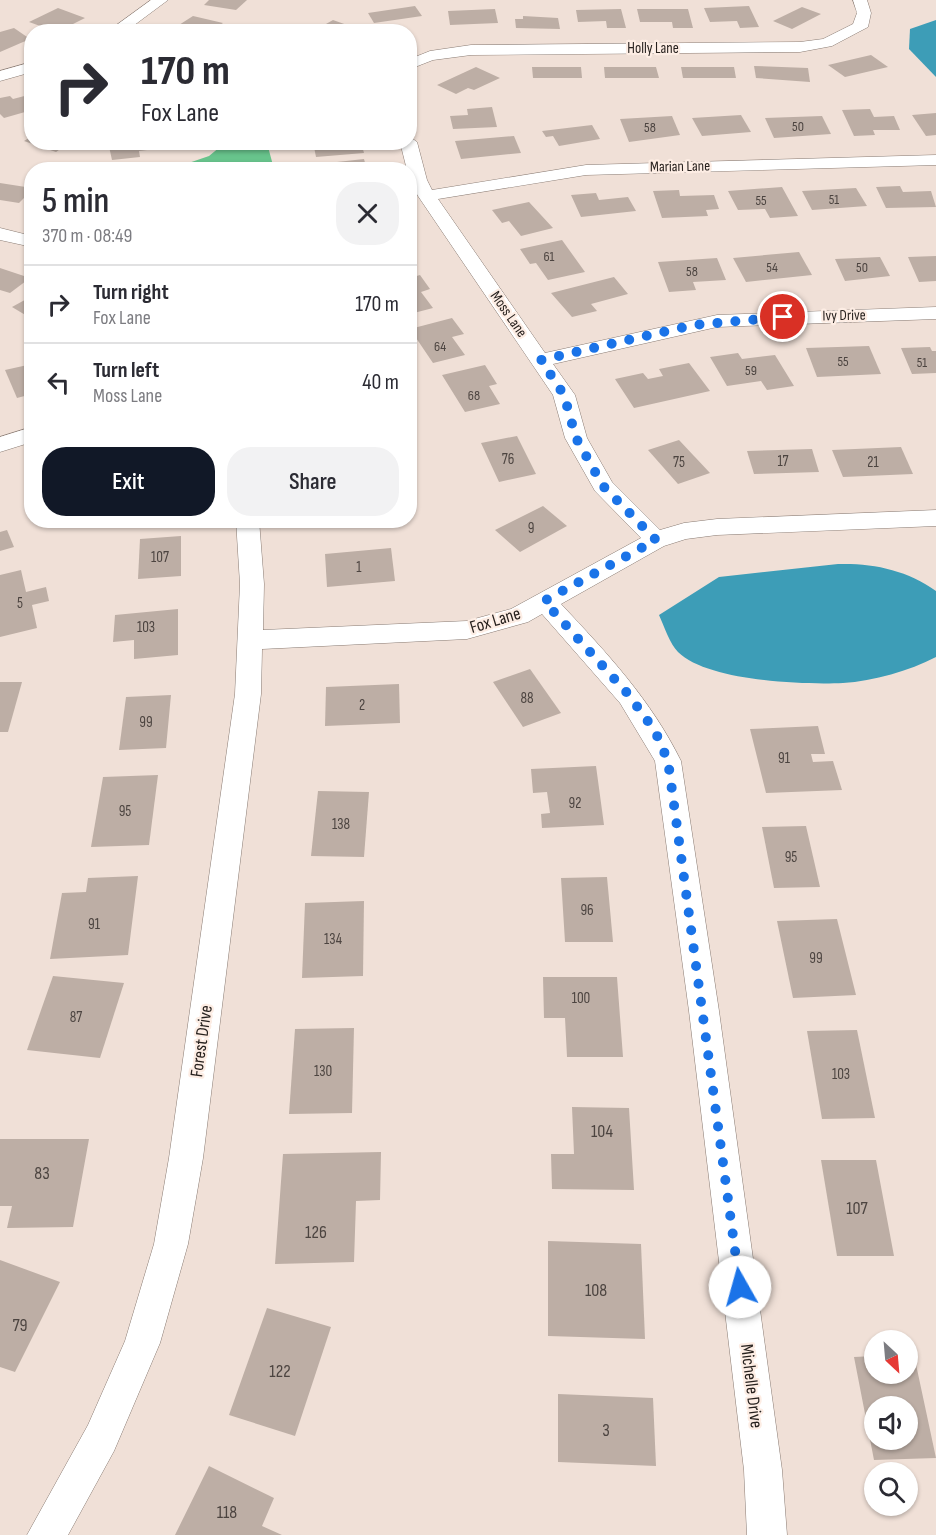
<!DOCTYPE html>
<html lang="en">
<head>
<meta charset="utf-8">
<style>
  :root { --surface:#fff; --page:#f2f2f3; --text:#2b2b33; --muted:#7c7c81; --line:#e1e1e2; --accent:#111827 }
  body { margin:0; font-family:"Sofia Sans Condensed",sans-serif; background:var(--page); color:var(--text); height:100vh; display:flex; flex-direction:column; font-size:22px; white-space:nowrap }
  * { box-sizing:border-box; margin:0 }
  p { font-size:20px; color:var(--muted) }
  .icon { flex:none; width:33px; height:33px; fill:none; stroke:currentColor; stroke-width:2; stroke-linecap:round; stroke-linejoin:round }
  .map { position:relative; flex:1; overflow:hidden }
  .sheet { position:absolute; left:24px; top:162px; width:393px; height:366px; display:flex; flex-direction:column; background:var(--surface); border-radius:24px; box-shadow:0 2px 4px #0004 }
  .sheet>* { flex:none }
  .top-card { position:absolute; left:24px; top:24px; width:393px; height:126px; border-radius:24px; box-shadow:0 2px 4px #0004; background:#fff; color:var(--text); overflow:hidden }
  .needle { width:39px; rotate:154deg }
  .buttons { position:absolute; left:864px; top:1330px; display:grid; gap:12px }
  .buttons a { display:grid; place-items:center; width:54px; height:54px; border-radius:50%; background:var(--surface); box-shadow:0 2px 4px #0004; font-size:30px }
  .pin { position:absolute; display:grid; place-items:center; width:51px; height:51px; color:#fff; margin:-26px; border:3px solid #fff; border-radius:50%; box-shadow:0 2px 6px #0007 }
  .me { position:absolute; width:66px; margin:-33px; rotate:353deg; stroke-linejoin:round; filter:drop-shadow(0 0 4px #0008) }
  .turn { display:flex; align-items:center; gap:21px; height:126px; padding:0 18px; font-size:27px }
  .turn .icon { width:78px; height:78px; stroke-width:2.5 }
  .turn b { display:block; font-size:42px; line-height:51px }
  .round { display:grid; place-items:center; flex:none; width:63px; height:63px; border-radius:24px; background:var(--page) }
  .head { display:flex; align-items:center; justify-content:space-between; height:102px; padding:0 18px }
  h1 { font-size:36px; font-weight:600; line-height:45px }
  .primary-button { display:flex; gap:12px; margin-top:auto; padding:12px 18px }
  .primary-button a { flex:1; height:69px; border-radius:24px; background:var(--accent); color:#fff; font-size:24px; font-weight:600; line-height:69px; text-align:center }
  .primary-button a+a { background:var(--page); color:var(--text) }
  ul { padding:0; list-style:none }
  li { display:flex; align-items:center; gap:18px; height:78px; padding:0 18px; border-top:2px solid var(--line) }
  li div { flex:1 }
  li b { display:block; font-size:22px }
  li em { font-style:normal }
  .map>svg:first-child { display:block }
</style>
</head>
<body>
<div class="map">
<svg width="936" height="1535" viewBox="0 0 936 1535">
  <rect width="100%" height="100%" fill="#f0e0d7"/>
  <polygon fill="#68c48c" points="226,142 267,143 274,169 171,169 209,156"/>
  <g fill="#3d9db7">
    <polygon points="936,20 936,77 909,49 910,29"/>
    <path d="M838 564C873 563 907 570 936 591V657C909 671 874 681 843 683 803 685 707 681 678 652 670 644 664 626 659 615L719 577Z"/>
  </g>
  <g fill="#bdaea5" fill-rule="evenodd">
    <polygon points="209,0 247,0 236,10 204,5"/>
    <polygon points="415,6 422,16 374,23 368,13"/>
    <polygon points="749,6 759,27 740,28 737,21 710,22 704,8"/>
    <polygon points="802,7 821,14 792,29 773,21"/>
    <polygon points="58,8 85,18 57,32 29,22"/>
    <polygon points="495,9 498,23 450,25 448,11"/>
    <polygon points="621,9 626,28 607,28 606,21 578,22 576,10"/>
    <polygon points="637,9 688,9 693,28 673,28 672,22 640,22"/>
    <polygon points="193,16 223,23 210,32 168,32"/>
    <polygon points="523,16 558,18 560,29 516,28 515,19 523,19"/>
    <polygon points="333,20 361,30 312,32"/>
    <polygon points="14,28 30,39 0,52 0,32"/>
    <polygon points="871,55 888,67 845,77 828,65"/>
    <polygon points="754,66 808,68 810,82 756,78"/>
    <polygon points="476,67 500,78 474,90 468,88 456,94 437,85"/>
    <polygon points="532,67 581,67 582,78 533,78"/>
    <polygon points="604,67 656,67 659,78 605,78"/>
    <polygon points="681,67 734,67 736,78 683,78"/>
    <polygon points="32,94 32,110 4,118 0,114 0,98 10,96 13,99"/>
    <polygon points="492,107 497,127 453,129 450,116 468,115 467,109"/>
    <polygon points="870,109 874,117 894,116 900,130 873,130 875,135 854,136 842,110"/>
    <polygon points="936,113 936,135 926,136 912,115"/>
    <polygon points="741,115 751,132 702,136 692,118"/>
    <polygon points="672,116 680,135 629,142 620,119"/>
    <polygon points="822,116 831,134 774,138 765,118"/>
    <polygon points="592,125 600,139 559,146 553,136 546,137 542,131"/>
    <polygon points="32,136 32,142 70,142 56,152 24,141"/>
    <polygon points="514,136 521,153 461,159 455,141"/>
    <polygon points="108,142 153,142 155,149 139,151 140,157 112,160"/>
    <polygon points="313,142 361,142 364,153 316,157"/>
    <polygon points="364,159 367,170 330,170 328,163"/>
    <polygon points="0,183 32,188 32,190 19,203 0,200"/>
    <polygon points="900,186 903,192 931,191 936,207 886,208 876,187"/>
    <polygon points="782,187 798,216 770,218 765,209 738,210 728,191"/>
    <polygon points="856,188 867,206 812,210 802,191"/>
    <polygon points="679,190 680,196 714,195 719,209 706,210 708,216 662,218 653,191"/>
    <polygon points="596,193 599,200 628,197 636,211 581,217 571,195"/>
    <polygon points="529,202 553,228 521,236 509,221 502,223 492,210"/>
    <polygon points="562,240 585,272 548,280 536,263 530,264 520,249"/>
    <polygon points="799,252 812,275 746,282 733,258"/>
    <polygon points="936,256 936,281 919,282 908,257"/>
    <polygon points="880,257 890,276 845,281 835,259"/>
    <polygon points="717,258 726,280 693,282 696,290 669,292 658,262"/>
    <polygon points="0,268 30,278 10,293 0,290"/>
    <polygon points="420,275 430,289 421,292 433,308 410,314 410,278"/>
    <polygon points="614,277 628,294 591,304 597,311 572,317 551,293"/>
    <polygon points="32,296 32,319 12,307"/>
    <polygon points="452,318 464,334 452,337 465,355 433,363 410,329"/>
    <polygon points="869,346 881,374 817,377 806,348"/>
    <polygon points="930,347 932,351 936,351 936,373 912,374 901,348"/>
    <polygon points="738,353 742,359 775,355 794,386 767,390 761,381 727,386 710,357"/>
    <polygon points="689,363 710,391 634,408 615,379 643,373 648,379 663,376 659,369"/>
    <polygon points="32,364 32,394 17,398 5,370"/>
    <polygon points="485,365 497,384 489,386 500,404 465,412 442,375"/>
    <polygon points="517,436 536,474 499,482 481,443"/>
    <polygon points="679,440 710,473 678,484 648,450"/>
    <polygon points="901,447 913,474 843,477 832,450"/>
    <polygon points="812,449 819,472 754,474 747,451"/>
    <polygon points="543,506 567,526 520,552 495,530"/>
    <polygon points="7,530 14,547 0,551 0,532"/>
    <polygon points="181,536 181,576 138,579 140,539"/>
    <polygon points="391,548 395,581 327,587 325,554"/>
    <polygon points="21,570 26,592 46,587 49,601 32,605 37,628 0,637 0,575"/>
    <polygon points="178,609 178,655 134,659 134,640 113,642 115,615"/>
    <polygon points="530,669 561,713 523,727 493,682"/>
    <polygon points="0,682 22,682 8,732 0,732"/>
    <polygon points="399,684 400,723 325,726 326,687"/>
    <polygon points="171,695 166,748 119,750 126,697"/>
    <polygon points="818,726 825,754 811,754 813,762 833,761 842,790 766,793 750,729"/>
    <polygon points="596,766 604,825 542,828 541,814 550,813 547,792 533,793 531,769"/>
    <polygon points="158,775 149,845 91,847 103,777"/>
    <polygon points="318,791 369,792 364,857 311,856"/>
    <polygon points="806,826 820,887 774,888 762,827"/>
    <polygon points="138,876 128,955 50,959 62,893 86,892 88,878"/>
    <polygon points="607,877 613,942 565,942 561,878"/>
    <polygon points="364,901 363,976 302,978 305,903"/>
    <polygon points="837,919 856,995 793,998 777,921"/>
    <polygon points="53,976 124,983 100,1058 27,1050"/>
    <polygon points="543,977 617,977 623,1057 567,1057 565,1018 544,1018"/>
    <polygon points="354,1028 352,1113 289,1114 295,1029"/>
    <polygon points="857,1030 875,1118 822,1119 807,1031"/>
    <polygon points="572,1107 629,1108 634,1190 552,1189 551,1154 574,1154"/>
    <polygon points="0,1139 89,1139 73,1227 7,1228 12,1206 0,1206"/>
    <polygon points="381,1152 380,1200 356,1201 354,1262 275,1264 283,1154"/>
    <polygon points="821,1160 876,1160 894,1256 837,1256"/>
    <polygon points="548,1241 641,1244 645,1339 548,1336"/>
    <polygon points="0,1260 60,1282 15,1372 0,1367"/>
    <polygon points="267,1308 331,1327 295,1436 229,1415"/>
    <path d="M908 1355H914L936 1458 874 1460 854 1357 874 1356V1374H908ZM874 1407H908V1440H874Z"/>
    <polygon points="558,1394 653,1398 656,1466 558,1462"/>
    <polygon points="209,1466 274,1498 262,1526 282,1535 175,1535"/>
  </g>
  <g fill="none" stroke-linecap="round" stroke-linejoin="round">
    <g stroke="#897b73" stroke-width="1">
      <g id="street">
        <polygon points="151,0 168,0 125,32 107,32"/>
        <polygon points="853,0 867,0 871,13 868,27 832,46 800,52 471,55 433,60 410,69 410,59 430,51 471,45 800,42 823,39 853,24 857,13"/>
        <polygon points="32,62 32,72 0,81 0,71"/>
        <path d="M410 137 417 142 427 180 432 190 586 165 936 155V165L586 175 438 199 545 353 717 315 936 307V319L717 327 553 364 575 395 587 438 612 482 660 530 684 523 717 519 936 510V526L717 535 686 539 664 546 561 604C607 653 651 700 681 761L719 1011 782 1470 787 1535H747L744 1470 689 1011 655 761 620 703 542 614 528 622 467 639 262 649 261 694 203 1158 188 1244 160 1343 114 1451 68 1535H27L88 1425 125 1341 154 1244 169 1158 235 694 240 584 236 520H259L264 584 263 630 467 621 511 609 641 538 595 491 565 438 553 395 418 196 410 181V170H407L400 142H410Z"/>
        <polygon points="0,228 32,236 32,247 0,240"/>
        <polygon points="32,427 32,442 0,452 0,437"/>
      </g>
    </g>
    <use href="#street" fill="#fff" fill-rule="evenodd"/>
  </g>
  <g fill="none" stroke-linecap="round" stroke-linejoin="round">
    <polyline stroke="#1a73e8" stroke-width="10" stroke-dasharray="0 18" points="740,1287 668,761 655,731 628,694 544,601 656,540 603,486 576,438 564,395 541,360 694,325 783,317"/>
  </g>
  <g text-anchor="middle" stroke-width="4.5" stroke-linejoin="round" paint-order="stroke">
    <g font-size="14" fill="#4c4440">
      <text x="798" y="131">50</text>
      <text x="650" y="132">58</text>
      <text x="834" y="204">51</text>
      <text x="761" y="205">55</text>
      <text x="549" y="261">61</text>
      <text x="772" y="272">54</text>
      <text x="862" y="272">50</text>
      <text x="692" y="276">58</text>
      <text x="440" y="351">64</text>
      <text x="843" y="366">55</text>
      <text x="922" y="367">51</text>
      <text x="751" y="375">59</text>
      <text x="474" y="400">68</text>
    </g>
    <g font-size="15" fill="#27211e" stroke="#fdede4">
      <text x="653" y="53">Holly Lane</text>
      <text transform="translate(680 166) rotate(-1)" y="5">Marian Lane</text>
      <text transform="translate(509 314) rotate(55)" y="5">Moss Lane</text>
      <text transform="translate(844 315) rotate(-1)" y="5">Ivy Drive</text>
    </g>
    <g font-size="15" fill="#4c4440">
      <text x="508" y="464">76</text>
      <text x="783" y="466">17</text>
      <text x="679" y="467">75</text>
      <text x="873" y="467">21</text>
      <text x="531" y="533">9</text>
      <text x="160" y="562">107</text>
      <text x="359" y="572">1</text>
      <text x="20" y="608">5</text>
      <text x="146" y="632">103</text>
      <text x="527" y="703">88</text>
      <text x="362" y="710">2</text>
      <text x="146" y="727">99</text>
      <text x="784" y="763">91</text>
      <text x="575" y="808">92</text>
      <text x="125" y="816">95</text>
      <text x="341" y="829">138</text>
      <text x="791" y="862">95</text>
      <text x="587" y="915">96</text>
      <text x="94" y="929">91</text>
      <text x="333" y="944">134</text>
      <text x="816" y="963">99</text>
      <text x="581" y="1003">100</text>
      <text x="76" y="1022">87</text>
      <text x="323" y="1076">130</text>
      <text x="841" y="1079">103</text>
    </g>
    <g font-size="18" fill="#27211e" stroke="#fdede4">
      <text transform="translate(495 620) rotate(-17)" y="6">Fox Lane</text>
      <text transform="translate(201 1041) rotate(-82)" y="6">Forest Drive</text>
      <text transform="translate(752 1386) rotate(83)" y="6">Michelle Drive</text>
    </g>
    <g font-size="18" fill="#4c4440">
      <text x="602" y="1137">104</text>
      <text x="42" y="1179">83</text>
      <text x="857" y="1214">107</text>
      <text x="316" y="1238">126</text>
      <text x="596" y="1296">108</text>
      <text x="20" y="1331">79</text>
      <text x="280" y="1377">122</text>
      <text x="606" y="1436">3</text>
      <text x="227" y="1518">118</text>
    </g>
  </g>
</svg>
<div class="buttons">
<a><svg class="needle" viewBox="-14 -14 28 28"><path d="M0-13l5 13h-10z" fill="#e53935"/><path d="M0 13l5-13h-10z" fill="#7c7c81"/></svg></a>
<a><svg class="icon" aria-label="sound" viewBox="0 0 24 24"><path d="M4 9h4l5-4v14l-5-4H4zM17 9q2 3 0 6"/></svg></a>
<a><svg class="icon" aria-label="search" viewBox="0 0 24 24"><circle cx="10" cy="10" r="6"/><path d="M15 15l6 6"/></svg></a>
</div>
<div class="pin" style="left:783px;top:317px;background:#d93025"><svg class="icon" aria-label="arrive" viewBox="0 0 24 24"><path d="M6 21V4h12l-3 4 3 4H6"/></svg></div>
<svg class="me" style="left:740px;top:1287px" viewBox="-20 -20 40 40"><circle r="19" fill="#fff"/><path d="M0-13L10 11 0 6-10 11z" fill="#1a73e8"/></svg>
<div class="top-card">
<div class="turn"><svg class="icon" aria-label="right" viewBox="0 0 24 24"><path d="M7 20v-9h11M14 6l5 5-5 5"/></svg><div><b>170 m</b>Fox Lane</div></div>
</div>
<section class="sheet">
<div class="head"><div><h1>5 min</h1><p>370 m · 08:49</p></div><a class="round"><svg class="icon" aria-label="close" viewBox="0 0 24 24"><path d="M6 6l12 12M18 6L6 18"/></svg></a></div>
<ul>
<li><svg class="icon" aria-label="right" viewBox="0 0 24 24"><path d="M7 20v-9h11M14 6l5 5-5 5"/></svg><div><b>Turn right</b><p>Fox Lane</p></div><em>170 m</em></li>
<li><svg class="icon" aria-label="left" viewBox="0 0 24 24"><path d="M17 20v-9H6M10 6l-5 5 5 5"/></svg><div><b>Turn left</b><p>Moss Lane</p></div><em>40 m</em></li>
</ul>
<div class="primary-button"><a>Exit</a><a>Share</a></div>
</section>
</div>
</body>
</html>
